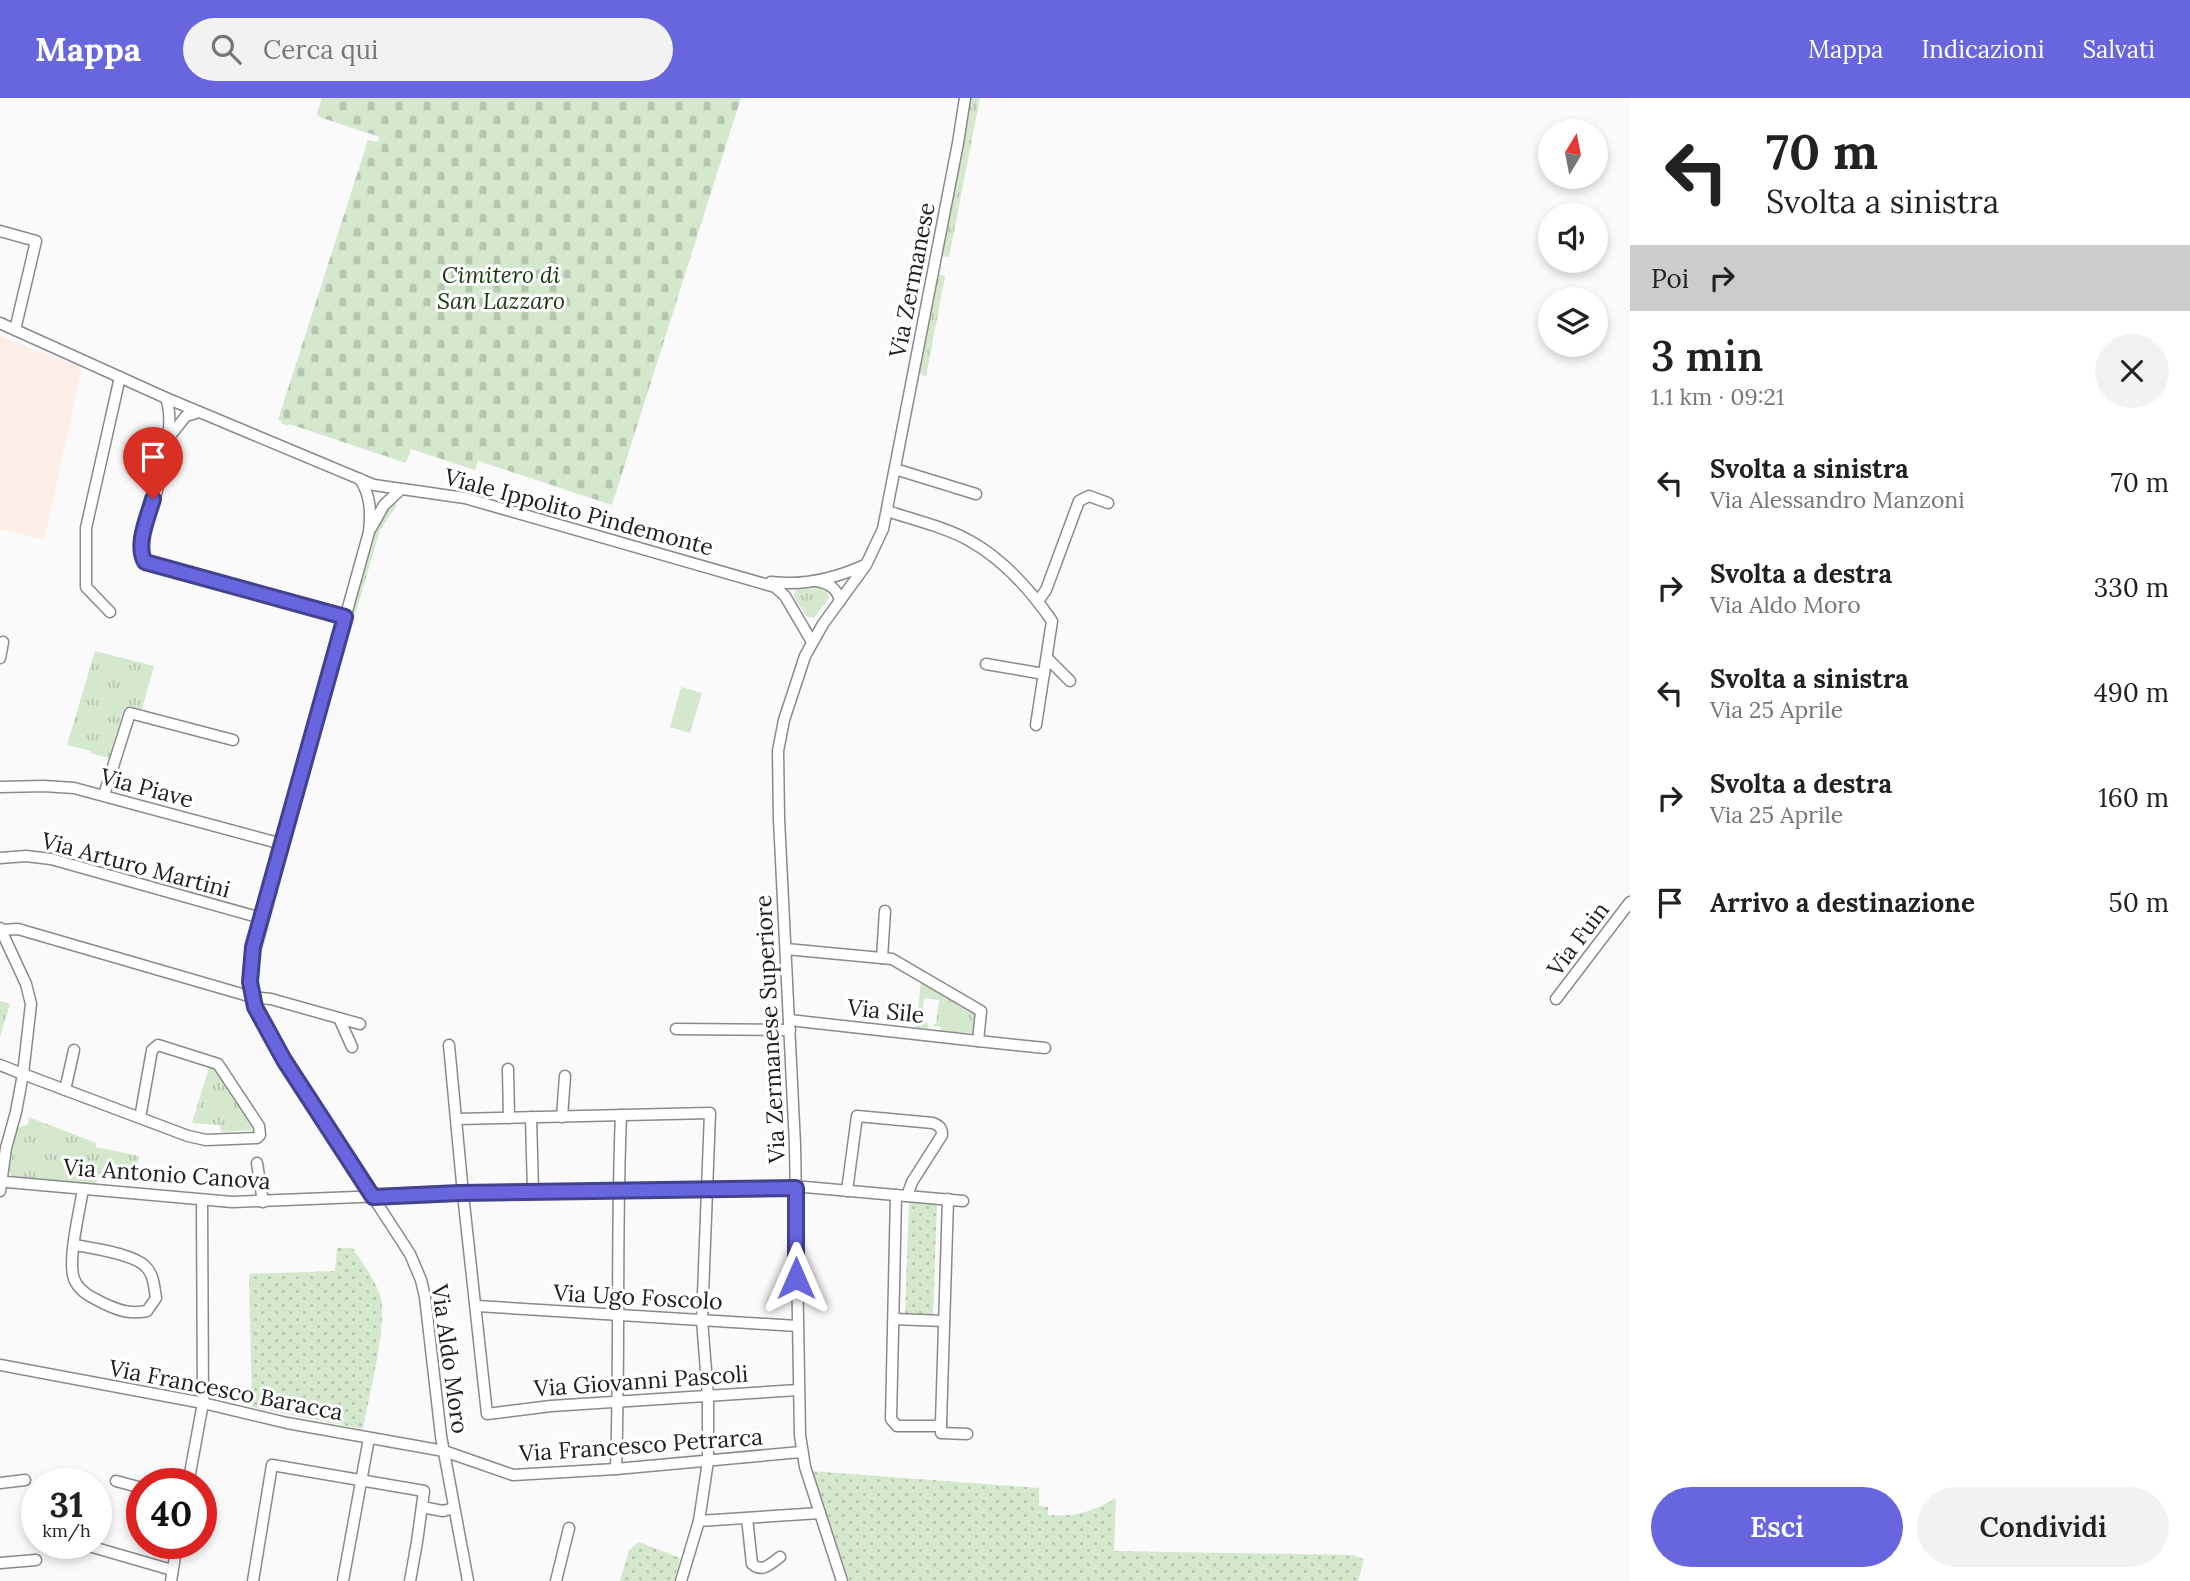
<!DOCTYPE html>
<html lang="it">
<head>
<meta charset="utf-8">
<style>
  :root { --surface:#fff; --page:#f2f2f2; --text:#222; --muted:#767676; --accent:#6766df }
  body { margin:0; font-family:Lora,serif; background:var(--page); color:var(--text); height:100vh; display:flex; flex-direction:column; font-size:26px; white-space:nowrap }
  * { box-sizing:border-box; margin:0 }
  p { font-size:23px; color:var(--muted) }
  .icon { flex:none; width:38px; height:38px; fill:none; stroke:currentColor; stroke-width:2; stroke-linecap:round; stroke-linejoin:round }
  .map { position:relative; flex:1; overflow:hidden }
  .side { display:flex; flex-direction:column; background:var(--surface); width:560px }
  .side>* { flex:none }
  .banner { background:#fff; color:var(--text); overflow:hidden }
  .needle { width:46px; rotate:10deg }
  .tools { position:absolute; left:1538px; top:21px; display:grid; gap:14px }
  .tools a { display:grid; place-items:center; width:70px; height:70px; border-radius:50%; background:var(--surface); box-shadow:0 4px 10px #0003; font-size:35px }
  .speed { position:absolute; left:21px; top:1370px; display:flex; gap:14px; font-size:35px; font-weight:700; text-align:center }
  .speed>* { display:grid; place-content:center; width:91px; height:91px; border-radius:50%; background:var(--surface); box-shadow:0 4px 10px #0003; line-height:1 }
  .speed small { font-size:18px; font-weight:400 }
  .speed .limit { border:10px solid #d22; background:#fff; color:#111 }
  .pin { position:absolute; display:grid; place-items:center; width:60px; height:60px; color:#fff; margin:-72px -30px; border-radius:50% 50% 50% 0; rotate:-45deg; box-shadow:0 0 7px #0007 }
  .pin .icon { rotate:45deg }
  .me { position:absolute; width:77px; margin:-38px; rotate:0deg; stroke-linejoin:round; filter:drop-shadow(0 0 5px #0008) }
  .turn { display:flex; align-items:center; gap:24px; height:147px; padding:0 21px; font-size:32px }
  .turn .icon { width:91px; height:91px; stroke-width:2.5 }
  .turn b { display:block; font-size:49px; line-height:60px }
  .then { display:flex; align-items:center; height:66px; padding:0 21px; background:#0003; gap:14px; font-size:26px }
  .round { display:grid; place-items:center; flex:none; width:74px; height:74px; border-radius:37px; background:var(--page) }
  .overview { display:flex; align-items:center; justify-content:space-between; height:119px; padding:0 21px }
  h1 { font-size:42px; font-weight:600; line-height:52px }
  .action { display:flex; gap:14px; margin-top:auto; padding:14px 21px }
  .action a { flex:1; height:80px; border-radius:42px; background:var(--accent); color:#fff; font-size:28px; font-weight:600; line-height:80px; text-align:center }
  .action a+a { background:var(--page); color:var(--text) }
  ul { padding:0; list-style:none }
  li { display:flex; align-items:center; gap:21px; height:105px; padding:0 21px }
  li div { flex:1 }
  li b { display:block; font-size:26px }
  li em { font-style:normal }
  header { display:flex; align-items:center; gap:42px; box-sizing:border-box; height:98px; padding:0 35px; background:var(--accent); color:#fff }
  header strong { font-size:33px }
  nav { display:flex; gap:38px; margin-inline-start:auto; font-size:24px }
  .search { width:490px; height:63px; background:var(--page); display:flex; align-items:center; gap:18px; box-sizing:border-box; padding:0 24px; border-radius:38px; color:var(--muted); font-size:26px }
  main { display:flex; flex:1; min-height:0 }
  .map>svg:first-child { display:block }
</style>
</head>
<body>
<header>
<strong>Mappa</strong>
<div class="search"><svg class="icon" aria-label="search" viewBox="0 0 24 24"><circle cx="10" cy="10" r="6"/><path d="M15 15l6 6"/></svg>Cerca qui</div>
<nav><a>Mappa</a><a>Indicazioni</a><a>Salvati</a></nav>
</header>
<main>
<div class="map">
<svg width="1630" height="1483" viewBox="0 0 1630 1483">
  <defs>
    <pattern id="grass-tufts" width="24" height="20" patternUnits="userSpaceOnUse" patternTransform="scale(1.75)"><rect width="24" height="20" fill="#d3e8cd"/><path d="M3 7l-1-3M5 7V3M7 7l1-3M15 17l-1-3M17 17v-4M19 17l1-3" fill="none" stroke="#b5c7b0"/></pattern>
    <pattern id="cemetery-stones" width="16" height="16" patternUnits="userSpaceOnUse" patternTransform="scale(1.75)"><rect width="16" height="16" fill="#d3e8cd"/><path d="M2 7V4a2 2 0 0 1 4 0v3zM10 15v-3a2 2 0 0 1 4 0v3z" fill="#b5c7b0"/></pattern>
    <pattern id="park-dots" width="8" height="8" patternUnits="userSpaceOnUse" patternTransform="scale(1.75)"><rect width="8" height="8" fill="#d3e8cd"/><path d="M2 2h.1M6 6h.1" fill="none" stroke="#b5c7b0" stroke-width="1.8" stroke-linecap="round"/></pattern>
  </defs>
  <rect width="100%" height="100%" fill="#fafafb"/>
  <polygon fill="#fcede7" points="0,238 49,258 82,269 44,442 0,431"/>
  <g fill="url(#grass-tufts)">
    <polygon points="971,0 980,0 949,159 941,158"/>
    <polygon points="938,176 945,178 926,279 918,274"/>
    <polygon points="392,401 397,407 380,432 341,565 337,564 373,433"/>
    <polygon points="819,490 827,493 829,500 814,520 806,518 794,498 794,495 797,492"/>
    <polygon points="95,553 154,568 142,611 130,608 124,610 109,660 90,655 91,653 67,647"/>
    <polygon points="291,729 295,729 263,852 258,851"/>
    <polygon points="921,883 972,914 975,918 973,935 940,933 941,929 933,928 933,926 936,926 939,902 924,900 921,924 928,925 928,931 916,930"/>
    <polygon points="0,903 10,906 0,939"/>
    <polygon points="210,967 217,971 252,1028 251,1032 221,1034 220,1027 192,1025"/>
    <polygon points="29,1019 96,1045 96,1049 139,1058 134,1082 97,1079 96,1086 12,1078 9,1074 16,1034 18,1030 28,1026"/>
  </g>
  <polygon fill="url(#cemetery-stones)" points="322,0 741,0 612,407 478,363 475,372 411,351 406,365 289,326 288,328 281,325 282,323 278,322 368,42 377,44 380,39 319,19 317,15"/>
  <g fill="url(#park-dots)">
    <polygon points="909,1103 937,1105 933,1217 905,1216"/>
    <path d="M337 1150H352C361 1161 375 1183 380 1197 389 1222 368 1302 363 1331L252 1309 249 1176 335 1173Z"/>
    <path d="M811 1373 1039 1390V1408L1048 1409V1417C1075 1419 1092 1414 1116 1400L1114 1453 1352 1457 1364 1461 1358 1483H849Z"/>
    <polygon points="639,1444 680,1460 674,1483 620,1483 629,1452"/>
  </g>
  <polygon fill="#d3e8cd" points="681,589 702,595 690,635 670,629"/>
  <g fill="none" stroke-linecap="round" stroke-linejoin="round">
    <g stroke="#8a8a8b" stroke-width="13">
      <g id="minor">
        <polyline points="0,133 36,143 15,232"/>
        <polyline points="0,225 166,300 374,387 465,400 775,489 785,498 812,544"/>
        <path d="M166 300C179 336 151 410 141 448L142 459 144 464 345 519"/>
        <polyline points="170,338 186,318 199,314"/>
        <polyline points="895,371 976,396"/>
        <path d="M360 381C371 398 371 415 369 434L253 850 250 884 255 909 284 962 410 1156 421 1182 425 1199 441 1338 468 1483"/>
        <path d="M887 413C912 421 948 430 970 443 1003 461 1031 493 1052 523L1036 627"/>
        <polyline points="371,430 384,407 400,392"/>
        <path d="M816 483C829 485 837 490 840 503"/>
        <path d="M771 484C802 488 836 480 865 467"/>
        <polyline points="1038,503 1046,492 1079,403 1089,398 1108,405"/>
        <polyline points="110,514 86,489 86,430 120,279"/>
        <polyline points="0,560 3,544"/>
        <polyline points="1047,560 1070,583"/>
        <polyline points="986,566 1044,576"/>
        <polyline points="0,689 44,688 74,690 282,746"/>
        <polyline points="104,697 130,615 233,642"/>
        <polyline points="0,760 26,758 51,761 261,820"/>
        <polyline points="0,830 26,886 31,906 23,976 16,1014 6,1050 0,1093"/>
        <polyline points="1,832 18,831 252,899 271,901 360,926"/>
        <polyline points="786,851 892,861 981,913 978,943 789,922"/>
        <polyline points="882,860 885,813"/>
        <polyline points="1556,901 1630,804"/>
        <polyline points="339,920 352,949"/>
        <polyline points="676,931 790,932"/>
        <polyline points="978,943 1045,950"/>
        <polyline points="449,947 463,1096 487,1316 551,1308 798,1292"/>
        <polyline points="0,967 23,976 188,1038 206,1042 257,1040 260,1037 259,1028 218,966 158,947 152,952 140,1020"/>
        <polyline points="508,971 509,1020"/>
        <polyline points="65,992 74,952"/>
        <polyline points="531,1019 533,1094"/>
        <polyline points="562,1019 565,978"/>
        <polyline points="457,1021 710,1015 702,1222 708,1298 708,1363 699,1423 681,1483"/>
        <polyline points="257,1065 263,1104"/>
        <polyline points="0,1082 7,1084 232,1104 459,1095 805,1089 963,1103"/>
        <path d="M847 1093 857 1018 933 1025C940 1028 942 1030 942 1037L912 1084 907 1098"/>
        <polyline points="896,1097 891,1321 897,1328 936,1328 941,1325 948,1101"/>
        <path d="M75 1147C92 1150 133 1156 145 1168 154 1176 154 1189 156 1200L147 1213C130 1216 120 1213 105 1206 93 1200 81 1195 75 1183 66 1167 80 1111 83 1091"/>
        <polyline points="477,1208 797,1228"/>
        <polyline points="894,1221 944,1223"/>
        <polyline points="0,1267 203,1305 287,1325 444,1353 513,1377 616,1371 801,1354"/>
        <polyline points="941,1325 941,1335 967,1336"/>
        <path d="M616 1371C620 1253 616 1135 621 1017"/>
        <polyline points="116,1383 142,1390"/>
        <polyline points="0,1385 25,1382"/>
        <polyline points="188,1386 203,1305 202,1102"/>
        <polyline points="422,1409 443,1413 454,1410"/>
        <path d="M747 1420 752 1466C763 1475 770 1466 780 1459"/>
        <polyline points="699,1423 820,1415"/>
        <polyline points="82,1446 172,1472"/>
        <polyline points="0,1465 36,1462"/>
        <polyline points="171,1483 177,1446"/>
        <polyline points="253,1483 272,1367 424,1393 417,1444 410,1483"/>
        <polyline points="343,1483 369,1340"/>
        <polyline points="556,1483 569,1430"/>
        <polyline points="842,1483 805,1369 800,1337 795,1047 779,721 778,653 784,622 805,558 823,526 866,467 883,431 958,45 965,0"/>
      </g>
    </g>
    <use href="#minor" stroke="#fff" stroke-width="10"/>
  </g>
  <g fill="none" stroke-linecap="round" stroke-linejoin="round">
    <g stroke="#434291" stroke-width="18">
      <path id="route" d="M153 401C148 419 135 447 145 464L345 519 253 849 250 884 255 909 284 962 373 1099 459 1095 796 1090V1180"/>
    </g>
    <use href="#route" stroke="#6766df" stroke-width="12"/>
  </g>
  <g text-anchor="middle" stroke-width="6" stroke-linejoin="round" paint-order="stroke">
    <g font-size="23" font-style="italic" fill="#1a3912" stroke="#fff">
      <text x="501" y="185">Cimitero di<tspan x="501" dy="26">San Lazzaro</tspan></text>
    </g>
    <g font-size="23" fill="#212122" stroke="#fff">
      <text transform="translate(912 182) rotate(-79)" y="8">Via Zermanese</text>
      <text transform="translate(579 414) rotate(15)" y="8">Viale Ippolito Pindemonte</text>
      <text transform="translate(147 690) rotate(15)" y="8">Via Piave</text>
      <text transform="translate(136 767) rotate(15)" y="8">Via Arturo Martini</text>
      <text transform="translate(1578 841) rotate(-53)" y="8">Via Fuin</text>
      <text transform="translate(886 913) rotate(6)" y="8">Via Sile</text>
      <text transform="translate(770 931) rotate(-93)" y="8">Via Zermanese Superiore</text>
      <text transform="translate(167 1076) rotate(4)" y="8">Via Antonio Canova</text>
      <text transform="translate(638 1199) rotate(3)" y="8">Via Ugo Foscolo</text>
      <text transform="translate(450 1261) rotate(82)" y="8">Via Aldo Moro</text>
      <text transform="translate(641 1283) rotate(-4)" y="8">Via Giovanni Pascoli</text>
      <text transform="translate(226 1292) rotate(11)" y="8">Via Francesco Baracca</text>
      <text transform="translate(641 1347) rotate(-4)" y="8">Via Francesco Petrarca</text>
    </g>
  </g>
</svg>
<div class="tools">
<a><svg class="needle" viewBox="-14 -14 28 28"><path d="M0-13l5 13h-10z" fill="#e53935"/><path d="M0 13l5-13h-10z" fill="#767676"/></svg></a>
<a><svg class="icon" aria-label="sound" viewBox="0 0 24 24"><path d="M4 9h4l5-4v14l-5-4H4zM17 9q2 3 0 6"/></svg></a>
<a><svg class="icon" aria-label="layers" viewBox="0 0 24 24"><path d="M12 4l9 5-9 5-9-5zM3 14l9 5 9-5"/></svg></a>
</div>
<div class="speed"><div>31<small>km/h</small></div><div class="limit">40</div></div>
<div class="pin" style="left:153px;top:401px;background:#d93025"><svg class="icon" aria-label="arrive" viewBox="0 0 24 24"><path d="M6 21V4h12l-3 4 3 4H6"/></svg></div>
<svg class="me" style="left:796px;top:1180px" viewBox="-20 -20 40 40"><path d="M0-17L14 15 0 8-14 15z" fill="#6766df" stroke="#fff" stroke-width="4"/></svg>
</div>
<section class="side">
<div class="banner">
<div class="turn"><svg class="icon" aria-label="left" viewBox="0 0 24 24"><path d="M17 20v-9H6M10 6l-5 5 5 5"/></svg><div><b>70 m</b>Svolta a sinistra</div></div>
<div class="then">Poi<svg class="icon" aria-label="right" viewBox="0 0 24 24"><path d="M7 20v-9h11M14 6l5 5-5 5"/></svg></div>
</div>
<div class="overview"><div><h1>3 min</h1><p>1.1 km · 09:21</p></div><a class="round"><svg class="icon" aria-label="close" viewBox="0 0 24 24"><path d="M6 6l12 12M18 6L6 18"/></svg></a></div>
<ul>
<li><svg class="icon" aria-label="left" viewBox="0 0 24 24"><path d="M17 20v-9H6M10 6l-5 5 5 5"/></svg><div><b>Svolta a sinistra</b><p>Via Alessandro Manzoni</p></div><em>70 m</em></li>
<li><svg class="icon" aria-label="right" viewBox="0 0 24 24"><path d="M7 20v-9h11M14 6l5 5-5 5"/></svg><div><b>Svolta a destra</b><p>Via Aldo Moro</p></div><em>330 m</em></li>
<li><svg class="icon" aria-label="left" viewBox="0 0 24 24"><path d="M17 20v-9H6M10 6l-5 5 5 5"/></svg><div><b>Svolta a sinistra</b><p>Via 25 Aprile</p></div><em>490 m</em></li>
<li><svg class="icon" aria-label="right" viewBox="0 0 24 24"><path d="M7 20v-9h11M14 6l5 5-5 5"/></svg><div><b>Svolta a destra</b><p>Via 25 Aprile</p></div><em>160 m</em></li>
<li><svg class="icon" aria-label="arrive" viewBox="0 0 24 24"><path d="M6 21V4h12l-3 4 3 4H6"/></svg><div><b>Arrivo a destinazione</b></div><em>50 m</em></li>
</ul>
<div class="action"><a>Esci</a><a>Condividi</a></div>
</section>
</main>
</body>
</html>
